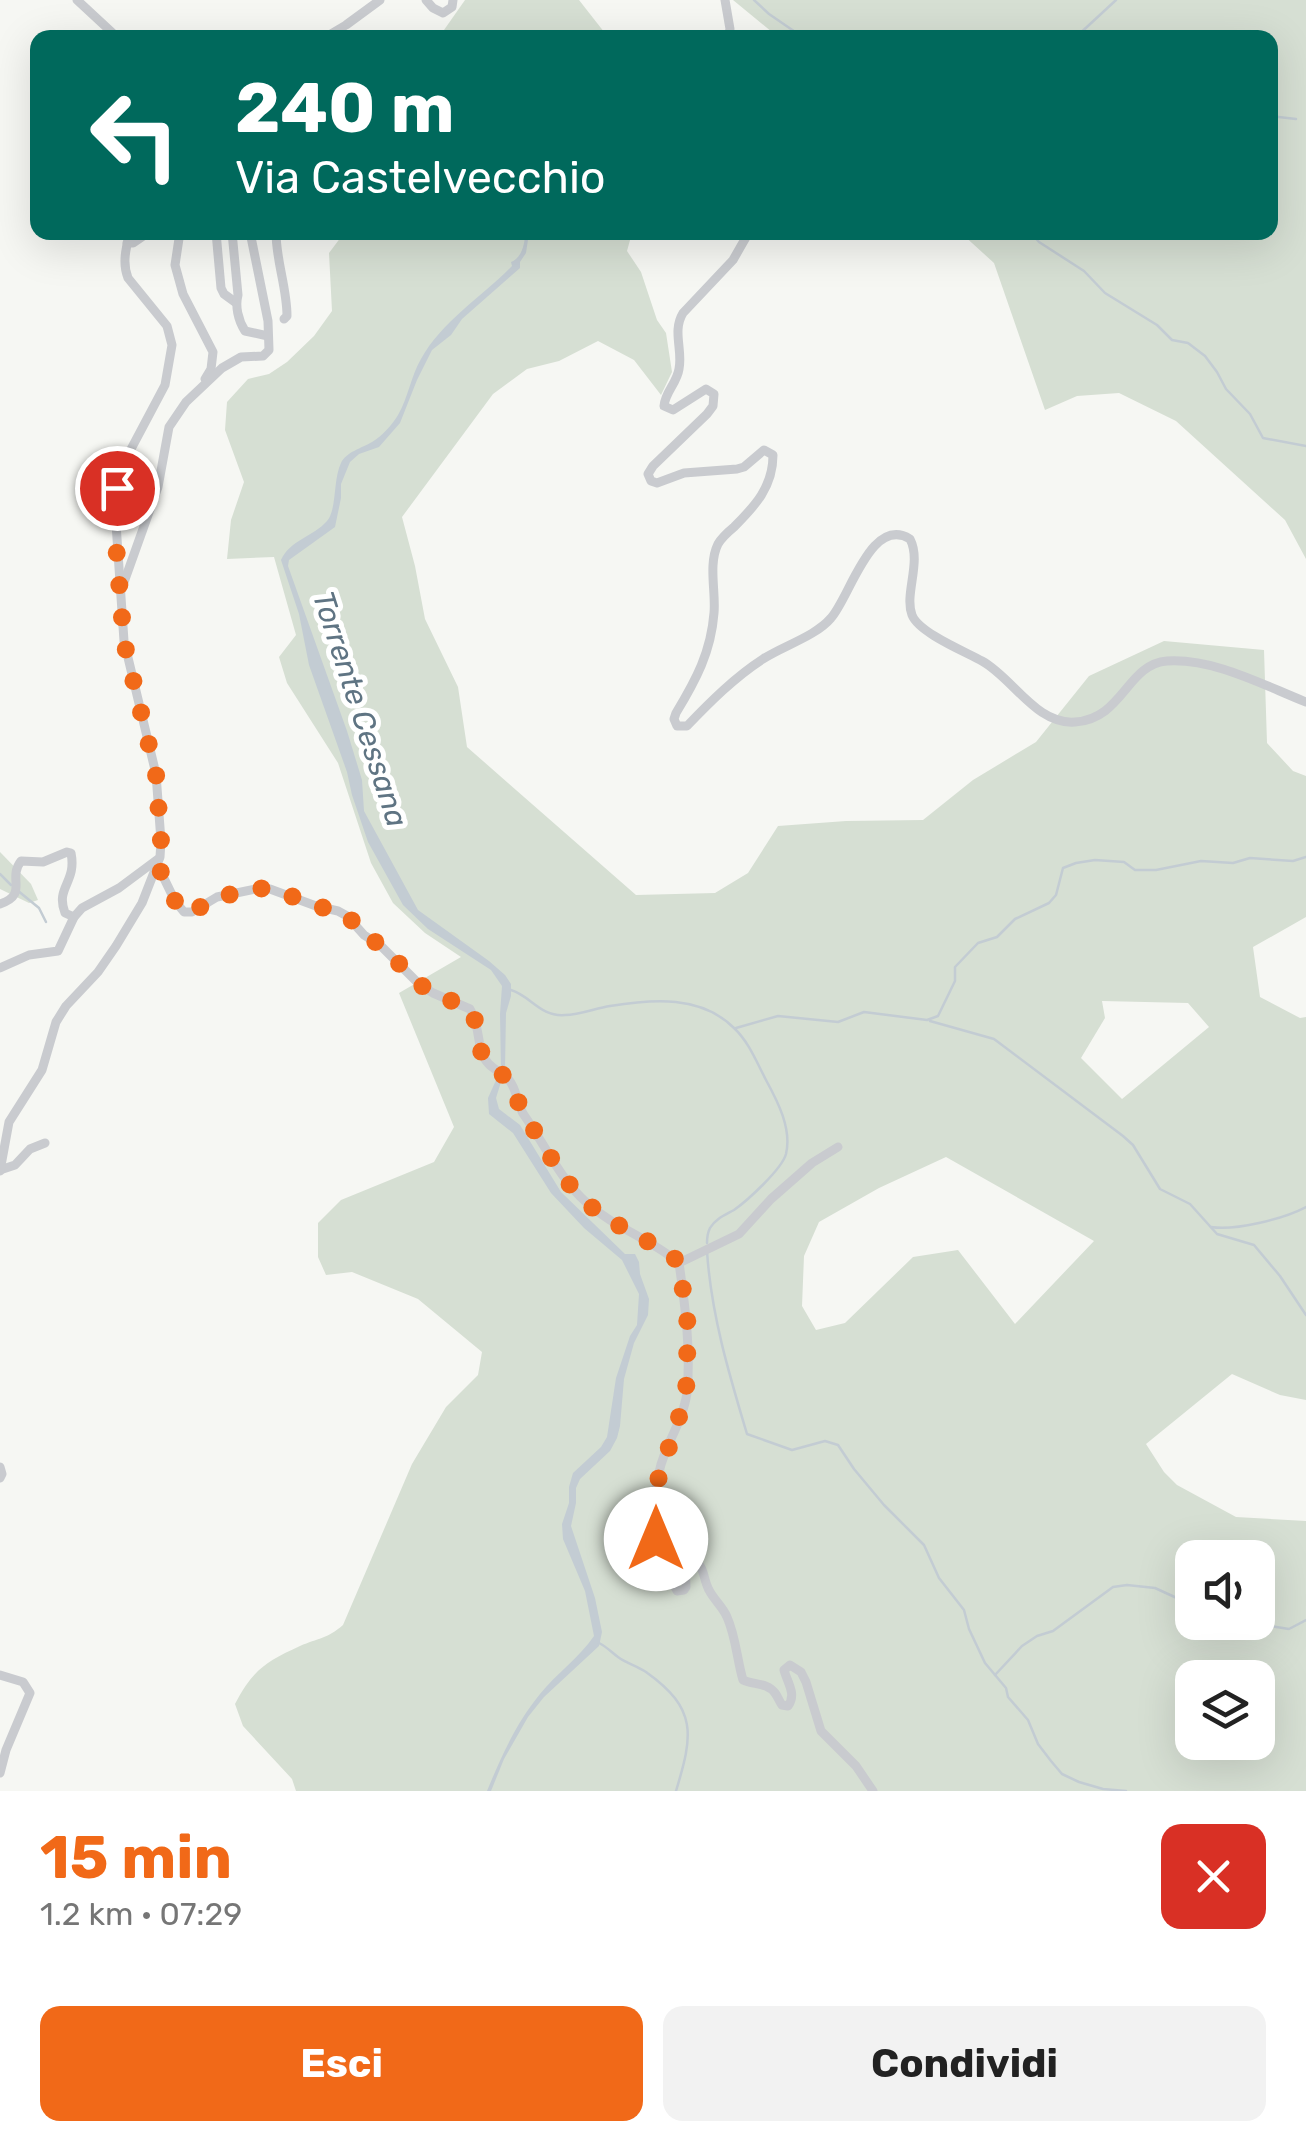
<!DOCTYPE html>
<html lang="it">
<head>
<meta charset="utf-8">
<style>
  :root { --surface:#fff; --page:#f2f2f2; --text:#222; --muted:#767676; --accent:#f16918 }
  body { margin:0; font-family:Rubik,sans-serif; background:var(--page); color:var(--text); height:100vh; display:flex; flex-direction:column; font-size:38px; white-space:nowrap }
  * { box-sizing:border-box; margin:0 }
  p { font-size:32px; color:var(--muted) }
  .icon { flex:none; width:55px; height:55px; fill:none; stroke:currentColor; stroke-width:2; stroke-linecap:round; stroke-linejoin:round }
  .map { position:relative; height:1791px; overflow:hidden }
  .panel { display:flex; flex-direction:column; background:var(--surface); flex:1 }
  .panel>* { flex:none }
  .banner { position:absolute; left:30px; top:30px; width:1248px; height:210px; border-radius:20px; box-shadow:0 10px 40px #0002; background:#00695c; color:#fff; overflow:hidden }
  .controls { position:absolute; left:1175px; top:1540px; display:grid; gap:20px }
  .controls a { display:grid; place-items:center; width:100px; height:100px; border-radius:20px; background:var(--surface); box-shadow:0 10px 40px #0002; font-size:50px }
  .pin { position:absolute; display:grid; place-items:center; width:85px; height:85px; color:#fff; margin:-42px; border:5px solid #fff; border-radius:50%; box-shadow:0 2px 10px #0007 }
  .me { position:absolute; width:110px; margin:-55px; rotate:0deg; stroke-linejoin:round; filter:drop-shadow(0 0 8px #0008) }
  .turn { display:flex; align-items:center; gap:35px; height:210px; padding:0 40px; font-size:45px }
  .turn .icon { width:130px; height:130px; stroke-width:2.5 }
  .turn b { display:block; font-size:70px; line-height:85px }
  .round { display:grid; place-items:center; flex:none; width:105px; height:105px; border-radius:20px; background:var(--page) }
  .overview { display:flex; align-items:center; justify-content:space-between; height:170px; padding:0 40px }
  h1 { font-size:60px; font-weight:700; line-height:75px; color:var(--accent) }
  .primary-button { display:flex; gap:20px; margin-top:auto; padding:20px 40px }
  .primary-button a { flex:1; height:115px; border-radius:20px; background:var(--accent); color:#fff; font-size:40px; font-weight:700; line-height:115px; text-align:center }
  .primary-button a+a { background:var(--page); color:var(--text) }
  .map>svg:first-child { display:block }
</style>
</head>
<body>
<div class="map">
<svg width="1306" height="1791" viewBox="0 0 1306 1791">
  <rect width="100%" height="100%" fill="#f6f7f3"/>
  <g fill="#d6dfd3" fill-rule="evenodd">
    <polygon points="465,0 579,0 608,37 441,38 444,30"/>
    <polygon points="733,0 1306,0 1306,559 1285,520 1176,421 1119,393 1077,396 1045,410 994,263 961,233 1270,232 1270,38 778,37"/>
    <path d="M344 233H632L627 251 641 272 657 320 666 333 672 372 661 395 634 360 598 341 559 361 527 369 493 394 402 517 415 566 425 619 458 687 467 747 636 895 715 893 748 873 778 826 846 821 923 820 973 780 1036 742 1089 676 1164 641 1264 650 1267 743 1293 771 1306 776V917L1253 947 1260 997 1300 1018 1306 1017V1400L1280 1395 1232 1374 1146 1444 1164 1472 1177 1485 1236 1517 1306 1521V1791H296L292 1779 243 1726 235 1704C253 1670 265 1662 300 1646 318 1638 327 1639 343 1625L412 1464 446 1407 478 1375 482 1352 418 1299 352 1272 326 1275 318 1257V1223L341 1200 434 1162 454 1127 399 993 461 957 425 933 393 903 371 863 338 763 287 683 279 657 296 635 274 557 227 559 231 520 244 482 225 430 227 402 248 379 269 374 287 362 314 336 332 311 329 253ZM1102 1001 1188 1003 1209 1027 1122 1099 1081 1058 1105 1018ZM946 1157 1094 1241 1015 1324 958 1250 913 1257 845 1323 816 1330 802 1306 804 1256 819 1222 879 1188ZM1192 1558H1258V1622H1192ZM1192 1678H1258V1742H1192Z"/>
    <polygon points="0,852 31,884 38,900 29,903 0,889"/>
  </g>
  <path fill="#c3ccd3" d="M525 233H529L526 253 520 262V268L462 319 451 335 432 350 417 380 400 423 379 447 359 454 350 462 341 484V498L335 527 289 560 288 566 347 731 362 780 364 811 418 910 489 961 505 975 511 984V996L506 1013 505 1069 496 1098 499 1109 520 1125 561 1192 625 1254H635L639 1262 640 1274 649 1299 648 1315 634 1343 624 1379 620 1426 617 1438 610 1451 580 1479 576 1488V1503L571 1526 595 1598 602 1632 599 1646 544 1697 528 1717 504 1759 491 1791H487C501 1757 516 1723 540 1694 556 1674 579 1658 594 1636L585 1591 563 1539 562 1524 569 1503V1487L573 1473 601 1447 607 1437 616 1378 630 1336 637 1325 639 1294 622 1260 584 1228 551 1193 513 1133 489 1114 488 1098 501 1069 500 1014 502 986 491 970 428 929 403 905 368 842 352 795 347 772 309 665 299 614 281 560C290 540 313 537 327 521 337 510 333 479 341 463 346 452 362 448 372 442 381 437 393 424 398 415 408 398 411 376 421 359 442 321 483 296 512 266L511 262C522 258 525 243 525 233Z"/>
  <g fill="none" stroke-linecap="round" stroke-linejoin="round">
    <g stroke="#c3ccd3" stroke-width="2.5">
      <polyline points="754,0 769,14 804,38"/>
      <polyline points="1075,38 1116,0"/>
      <polyline points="1270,116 1296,119"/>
      <polyline points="1030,232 1039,242 1084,271 1105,293 1157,325 1172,340 1188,343 1205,356 1217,372 1226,389 1250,414 1263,438 1306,446"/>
      <polyline points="0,874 11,885"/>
      <polyline points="17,890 39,908 46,922"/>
      <path d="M511 990C531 996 540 1017 565 1015 580 1015 596 1008 610 1006 653 999 701 995 734 1028 749 1042 757 1063 766 1080 778 1102 792 1129 786 1154 782 1169 747 1201 734 1210 725 1215 715 1219 710 1228 707 1234 707 1238 707 1243"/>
      <polyline points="930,1021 994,1039 1123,1136 1133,1145 1160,1189 1190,1204 1217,1234 1254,1245 1280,1276 1306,1315"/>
      <polyline points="736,1028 778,1016 838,1022 864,1012 927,1020 938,1016 955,981 955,967 978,943 997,937 1015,919 1049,903 1056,895 1063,868 1076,863 1095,860 1124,862 1135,870 1156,870 1201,861 1233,863 1250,858 1293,861 1306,857"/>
      <path d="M1211 1227C1235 1231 1283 1219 1306 1207"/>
      <path d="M707 1251C711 1314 729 1374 747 1434L792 1450 825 1441 838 1445 854 1469 884 1505 924 1545 939 1578 964 1610 969 1629 985 1663 1006 1688 1008 1697 1028 1720 1038 1744 1051 1761 1062 1774 1079 1782 1103 1789 1126 1791"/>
      <polyline points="1244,1622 1289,1629 1306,1620"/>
      <path d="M599 1643C607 1647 611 1652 618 1657 626 1663 637 1666 646 1672 698 1709 693 1735 676 1791"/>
      <polyline points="995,1675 1022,1646 1037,1636 1053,1631 1113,1587 1127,1585 1155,1588 1192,1605"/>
    </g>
    <g stroke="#c9cbcf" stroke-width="9">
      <polyline points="77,0 118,38"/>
      <polyline points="426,0 433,8 443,13 452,7 453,0"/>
      <polyline points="725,0 730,29 728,38"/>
      <polyline points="324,38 346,25 380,0"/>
      <polyline points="180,232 175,265 183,294 213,352 211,369 205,379"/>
      <polyline points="216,232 221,288 224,294 235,302"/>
      <path d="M232 232 238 295C235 306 238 320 245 331L268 336"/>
      <path d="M276 232C276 261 287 288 287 316L284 319"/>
      <path d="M749 232 733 260 683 313C672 331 683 350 679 369 677 383 665 392 664 406L673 410 706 389 714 394 713 406 707 414 653 466 648 474 651 481 657 483 684 473 737 469 744 467 764 450 773 455C773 487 755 506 734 527 728 532 722 537 718 544 708 564 716 592 714 613 711 652 696 680 676 713L674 719 677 726H687C710 702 735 677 763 659 783 646 816 636 831 618 850 597 871 515 910 539 922 562 904 594 912 615 919 633 966 652 982 661 1013 678 1036 725 1075 722 1123 719 1127 664 1167 661 1214 658 1263 685 1306 702"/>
      <polyline points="127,243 133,243 149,232"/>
      <polyline points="123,585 158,487 169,427 186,402 222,368 241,357 263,356 269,350 268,321 250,232"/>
      <path d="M158 866 175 901 184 912H192L217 897 256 889H270L316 906 338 911 347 916 364 935 381 946 419 984 433 993 470 1009C479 1024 477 1038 482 1053 487 1068 500 1070 509 1080 517 1089 517 1105 524 1115 545 1145 560 1179 587 1203 615 1228 651 1239 679 1263 685 1305 691 1349 687 1393 684 1413 674 1432 666 1450 647 1498 653 1546 677 1591L684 1590 686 1587 685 1562 689 1558C706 1564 702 1577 709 1590 714 1600 723 1607 727 1617 736 1637 737 1660 743 1680 753 1685 767 1682 775 1693 778 1697 779 1701 782 1705L788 1706C797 1694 787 1682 784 1670L790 1665 801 1672 806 1682 821 1731 856 1766 873 1791"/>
      <path d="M0 904C29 894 7 879 21 861L43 862 67 852 71 853C77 883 55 887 65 913L74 917"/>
      <polyline points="0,968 29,955 58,951 74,917 82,908 119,888 158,859"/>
      <polyline points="0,1170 15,1165 30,1149 45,1143"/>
      <path d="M0 1171 9 1122 42 1070 56 1022 66 1006 98 972 116 946 142 903 160 857 161 841 156 774 124 641 115 509 120 476 130 451 165 385 172 345 167 326 128 278C122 263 126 248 130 232"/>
      <polyline points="679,1263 739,1234 771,1199 812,1163 838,1147"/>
      <polyline points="0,1467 2,1474 0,1478"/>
      <polyline points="0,1675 23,1682 30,1693 6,1750 0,1773"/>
    </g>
  </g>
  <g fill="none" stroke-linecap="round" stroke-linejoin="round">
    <path stroke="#f16918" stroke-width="18" stroke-dasharray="0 32.4" d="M117 488 116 544 124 642 156 774 161 841 158 866 178 907 184 912H192L217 897 264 888 281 892 316 906 338 911 348 916 364 935 382 946 419 984 434 993 470 1009C480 1026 476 1045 485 1060 492 1070 501 1072 509 1080 517 1089 517 1105 524 1115 545 1145 560 1179 587 1203 615 1228 651 1239 679 1262L688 1326 686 1396 657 1483 654 1515 656 1539"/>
  </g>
  <g text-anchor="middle" stroke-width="10" stroke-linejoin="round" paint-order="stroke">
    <g font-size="30" font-style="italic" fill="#5f7483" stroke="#fff">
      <text transform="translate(360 709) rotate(72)" y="10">Torrente Cessana</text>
    </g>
  </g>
</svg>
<div class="controls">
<a><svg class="icon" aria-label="sound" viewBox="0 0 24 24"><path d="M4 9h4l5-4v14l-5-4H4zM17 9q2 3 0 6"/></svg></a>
<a><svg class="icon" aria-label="layers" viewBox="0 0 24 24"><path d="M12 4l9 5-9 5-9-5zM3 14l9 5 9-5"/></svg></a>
</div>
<div class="pin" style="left:117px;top:488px;background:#d93025"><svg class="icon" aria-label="arrive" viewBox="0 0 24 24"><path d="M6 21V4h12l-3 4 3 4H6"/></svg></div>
<svg class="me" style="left:656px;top:1539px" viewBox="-20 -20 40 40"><circle r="19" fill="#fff"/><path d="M0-13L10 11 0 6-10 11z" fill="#f16918"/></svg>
<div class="banner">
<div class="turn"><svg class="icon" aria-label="left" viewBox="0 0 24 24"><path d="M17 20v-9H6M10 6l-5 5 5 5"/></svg><div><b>240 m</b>Via Castelvecchio</div></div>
</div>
</div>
<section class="panel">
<div class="overview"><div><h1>15 min</h1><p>1.2 km · 07:29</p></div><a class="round" style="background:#d93025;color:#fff"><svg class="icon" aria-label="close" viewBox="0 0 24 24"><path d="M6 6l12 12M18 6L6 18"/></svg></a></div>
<div class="primary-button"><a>Esci</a><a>Condividi</a></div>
</section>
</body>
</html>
